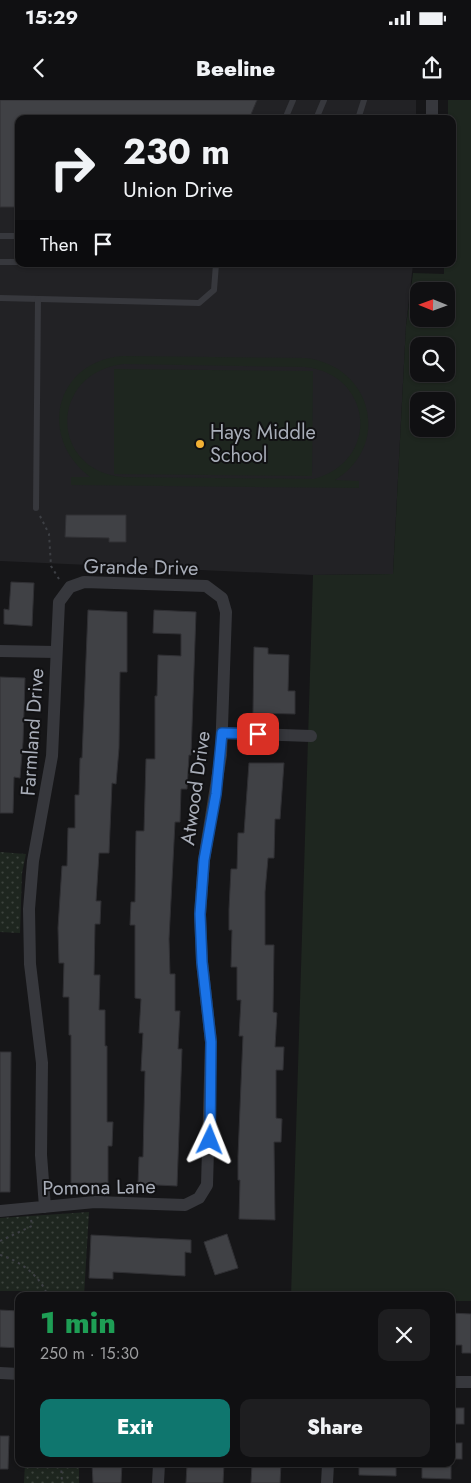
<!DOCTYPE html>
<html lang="en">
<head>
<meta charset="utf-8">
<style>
  :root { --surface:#101012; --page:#1e1e20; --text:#f1f3f6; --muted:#9c9d9f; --line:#303032; --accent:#0f766e }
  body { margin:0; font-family:Jost,sans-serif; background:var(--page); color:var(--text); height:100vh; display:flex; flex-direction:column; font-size:19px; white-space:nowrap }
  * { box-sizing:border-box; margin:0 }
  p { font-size:16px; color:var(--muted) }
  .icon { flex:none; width:28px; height:28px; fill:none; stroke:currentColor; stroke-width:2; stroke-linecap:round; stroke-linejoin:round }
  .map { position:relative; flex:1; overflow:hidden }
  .details { position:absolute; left:15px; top:1192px; width:440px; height:175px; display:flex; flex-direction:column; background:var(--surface); border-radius:10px; box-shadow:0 1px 4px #0004,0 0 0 1px var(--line) }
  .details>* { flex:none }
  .top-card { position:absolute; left:15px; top:15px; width:441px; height:152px; border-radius:10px; box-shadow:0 1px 4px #0004,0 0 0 1px var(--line); background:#101012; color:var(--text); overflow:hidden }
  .needle { width:32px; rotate:271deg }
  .tools { position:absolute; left:410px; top:182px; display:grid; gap:10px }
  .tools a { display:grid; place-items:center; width:45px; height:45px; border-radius:10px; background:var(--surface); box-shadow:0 1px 4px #0004,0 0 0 1px var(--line); font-size:25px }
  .pin { position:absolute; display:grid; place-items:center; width:42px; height:42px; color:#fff; margin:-21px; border-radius:10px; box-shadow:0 2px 8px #0006 }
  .me { position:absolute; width:55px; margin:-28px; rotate:2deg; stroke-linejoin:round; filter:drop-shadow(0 0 4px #0008) }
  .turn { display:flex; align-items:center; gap:18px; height:105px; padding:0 25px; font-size:22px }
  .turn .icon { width:65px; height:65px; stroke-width:2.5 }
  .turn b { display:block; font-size:35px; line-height:42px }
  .then { display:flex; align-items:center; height:48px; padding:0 25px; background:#0003; gap:10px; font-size:19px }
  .round { display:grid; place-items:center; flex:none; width:52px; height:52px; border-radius:10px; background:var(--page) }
  .summary { display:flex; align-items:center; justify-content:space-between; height:85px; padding:0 25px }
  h1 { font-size:30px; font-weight:800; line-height:38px; color:#1e9e55 }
  .primary-button { display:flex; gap:10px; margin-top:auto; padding:10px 25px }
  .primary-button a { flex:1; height:58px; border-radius:10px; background:var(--accent); color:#fff; font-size:20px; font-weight:800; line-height:58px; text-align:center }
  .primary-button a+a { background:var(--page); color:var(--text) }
  .status { display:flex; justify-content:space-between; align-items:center; height:35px; padding:0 25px; background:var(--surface); direction:ltr }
  .status svg { height:14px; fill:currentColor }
  header { display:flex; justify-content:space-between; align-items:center; height:65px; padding:0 25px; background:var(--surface); font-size:22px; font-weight:800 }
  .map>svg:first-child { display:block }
</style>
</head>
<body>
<div class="status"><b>15:29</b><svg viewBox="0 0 49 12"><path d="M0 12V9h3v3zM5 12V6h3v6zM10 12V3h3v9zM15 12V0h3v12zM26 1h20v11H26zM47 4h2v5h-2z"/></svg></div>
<header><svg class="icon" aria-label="back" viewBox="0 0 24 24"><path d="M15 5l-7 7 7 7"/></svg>Beeline<svg class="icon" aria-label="share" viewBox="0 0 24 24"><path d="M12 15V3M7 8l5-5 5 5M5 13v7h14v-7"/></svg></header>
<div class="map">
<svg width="471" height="1383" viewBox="0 0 471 1383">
  <defs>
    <pattern id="park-dots" width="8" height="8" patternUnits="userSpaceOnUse" patternTransform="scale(1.25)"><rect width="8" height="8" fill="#1e261f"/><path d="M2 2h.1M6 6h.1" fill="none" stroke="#3c433d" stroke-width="1.8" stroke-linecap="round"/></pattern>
  </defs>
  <rect width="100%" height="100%" fill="#161618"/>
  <polygon fill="#222225" points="0,0 416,0 416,19 19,19 19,164 413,164 406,226 393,474 313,475 0,461"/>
  <g fill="#1e261f" fill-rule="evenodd">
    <path d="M448 0H471V1201H451V1196H291L313 475 393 474 406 226 413 173 444 174V164H452V19H448ZM419 191H446V219H419ZM419 246H446V274H419ZM419 301H446V329H419Z"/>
    <path d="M123 256 305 258C372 265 392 345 335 380L359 381V388L71 385V377H90C37 337 55 261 123 256ZM124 264 305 267C373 274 381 361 314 379L123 377C48 370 49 272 124 264Z"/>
    <polygon points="114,269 313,271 312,376 114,374"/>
  </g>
  <g fill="url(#park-dots)">
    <polygon points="0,752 26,754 22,773 20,833 0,832"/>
    <polygon points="89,1112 84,1196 31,1196 30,1191 0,1191 0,1118"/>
    <polygon points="25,1364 79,1364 79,1383 24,1383"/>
  </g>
  <g fill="#404145" stroke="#303034">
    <polygon points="0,0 257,0 249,19 19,19 19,107 0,107"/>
    <polygon points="66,415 126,415 126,442 109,442 109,438 65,437"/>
    <polygon points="11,482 34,483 32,526 4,524 4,509 9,510"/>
    <polygon points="88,510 127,512 127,572 120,572 119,648 116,684 112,683 109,753 99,753 96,801 101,801 100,824 95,824 94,875 100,875 99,910 105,910 105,946 107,946 107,1022 113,1022 112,1046 108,1046 108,1083 71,1083 71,935 69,935 69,897 63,897 64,863 59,863 58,828 62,766 67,766 68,728 75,728 75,695 79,695 80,658 82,658"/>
    <polygon points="154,510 196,512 191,655 189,655 187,689 181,689 180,722 175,722 169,839 170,874 175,874 175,911 180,911 178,949 182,949 177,1086 138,1084 139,1057 143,1057 145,971 141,971 143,933 139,933 141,899 135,898 135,825 130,825 131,802 135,802 136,731 144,731 146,659 155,659 155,596 157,596 158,555 181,556 181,534 153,533"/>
    <polygon points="254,547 268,548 268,554 289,555 288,591 295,591 295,614 253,613"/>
    <polygon points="0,577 25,578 23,642 20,678 14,677 13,713 0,713"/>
    <polygon points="249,663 284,663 280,719 275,719 274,758 268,758 265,792 265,845 274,845 273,912 277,913 275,947 284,947 283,970 276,970 276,1018 282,1019 281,1042 274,1042 275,1120 239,1119 240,1080 238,1080 238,1056 243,936 239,936 241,900 237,900 237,867 231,867 232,830 229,830 229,809 231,769 237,769 238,733 244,733"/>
    <polygon points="0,952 11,952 10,1092 0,1092"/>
    <polygon points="227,1134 238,1168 215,1175 204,1142"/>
    <polygon points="91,1135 191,1140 191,1153 185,1152 185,1176 113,1172 113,1179 89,1178"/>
    <polygon points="0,1210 19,1211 19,1248 0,1247"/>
    <polygon points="451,1213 471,1214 471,1253 462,1253 462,1245 451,1245"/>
    <rect x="451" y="1308" width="13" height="16"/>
    <polygon points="0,1336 9,1336 8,1369 0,1369"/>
    <rect x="451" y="1343" width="11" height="16"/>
    <polygon points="92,1364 122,1364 121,1383 93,1383"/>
    <polygon points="187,1364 224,1364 223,1383 186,1383"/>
    <polygon points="252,1364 281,1364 280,1383 251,1383"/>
    <polygon points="359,1364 396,1364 396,1376 359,1375"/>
    <polygon points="422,1364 451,1364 451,1379 422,1378"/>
  </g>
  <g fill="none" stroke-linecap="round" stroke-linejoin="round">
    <g stroke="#3d3f44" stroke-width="2" stroke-dasharray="2.5 4" stroke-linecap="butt">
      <polyline points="40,416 49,434 51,466 59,479"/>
      <polyline points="0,1141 32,1126 31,1119"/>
      <path d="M0 1155C21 1161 40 1176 48 1196"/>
      <polyline points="61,1364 62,1383"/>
    </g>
    <g stroke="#37383d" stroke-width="6">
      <polyline points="285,19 293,0"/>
      <polyline points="316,19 324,0"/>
      <polyline points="358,19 364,0"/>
      <polyline points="0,136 19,136"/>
      <polyline points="0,162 19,162"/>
      <polyline points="111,164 202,164"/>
      <polyline points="0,198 199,203 214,190 216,164"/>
      <polyline points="36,408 38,199"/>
    </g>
    <g stroke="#37383d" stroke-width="12">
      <polyline points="432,19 432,0"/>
      <polyline points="0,551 56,552"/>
      <polyline points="222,633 311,636"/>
      <polyline points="0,1111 95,1102 185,1105 199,1098 207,1085 211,942 202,862 200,815 204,760 221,655 226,512 222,498 206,486 84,482 70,487 59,502 52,656 33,761 29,809 30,864 42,963 41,1055 45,1107"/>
      <polyline points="0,1273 19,1274"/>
      <polyline points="451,1282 471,1282"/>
      <polyline points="158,1383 159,1364"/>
      <polyline points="327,1383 328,1364"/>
    </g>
  </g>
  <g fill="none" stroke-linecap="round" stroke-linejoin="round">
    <g stroke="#114b97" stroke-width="12">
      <polyline id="route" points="210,1040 211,942 202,862 200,814 204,760 216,694 222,633 258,634"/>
    </g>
    <use href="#route" stroke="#1a73e8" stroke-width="9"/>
  </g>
  <circle fill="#f2b134" stroke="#111113" stroke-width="2" cx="200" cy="344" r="5"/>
  <g text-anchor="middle" stroke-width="4" stroke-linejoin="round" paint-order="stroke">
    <g font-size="20" fill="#a8adb8" stroke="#111113" text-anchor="start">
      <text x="210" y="339">Hays Middle<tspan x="210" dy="23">School</tspan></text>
    </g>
    <g font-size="20" fill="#a8adb8" stroke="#111113">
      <text transform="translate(141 467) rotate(1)" y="7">Grande Drive</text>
      <text transform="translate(32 632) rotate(-86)" y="7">Farmland Drive</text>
      <text transform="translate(195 688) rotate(-82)" y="7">Atwood Drive</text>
      <text transform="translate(99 1087) rotate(-1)" y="7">Pomona Lane</text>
    </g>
  </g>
</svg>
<div class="tools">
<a><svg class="needle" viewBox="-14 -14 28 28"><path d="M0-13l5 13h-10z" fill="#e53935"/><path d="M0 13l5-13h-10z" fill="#9c9d9f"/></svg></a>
<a><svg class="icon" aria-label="search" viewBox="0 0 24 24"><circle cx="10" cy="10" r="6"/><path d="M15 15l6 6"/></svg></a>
<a><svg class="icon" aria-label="layers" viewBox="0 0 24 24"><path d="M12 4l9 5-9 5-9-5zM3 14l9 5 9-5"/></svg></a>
</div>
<div class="pin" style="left:258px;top:634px;background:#d93025"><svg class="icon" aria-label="arrive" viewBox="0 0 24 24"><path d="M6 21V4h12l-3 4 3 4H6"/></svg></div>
<svg class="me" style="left:210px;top:1040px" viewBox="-20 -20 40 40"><path d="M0-17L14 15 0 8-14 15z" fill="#1a73e8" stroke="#fff" stroke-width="4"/></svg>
<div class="top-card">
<div class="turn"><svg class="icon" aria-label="right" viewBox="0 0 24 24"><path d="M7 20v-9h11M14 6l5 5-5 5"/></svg><div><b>230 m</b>Union Drive</div></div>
<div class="then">Then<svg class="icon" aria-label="arrive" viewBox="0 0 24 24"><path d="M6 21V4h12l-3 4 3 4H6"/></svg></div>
</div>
<section class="details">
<div class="summary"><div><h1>1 min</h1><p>250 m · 15:30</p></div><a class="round"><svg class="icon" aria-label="close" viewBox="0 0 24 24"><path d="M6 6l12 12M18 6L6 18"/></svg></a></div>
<div class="primary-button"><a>Exit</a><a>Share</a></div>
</section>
</div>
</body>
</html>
